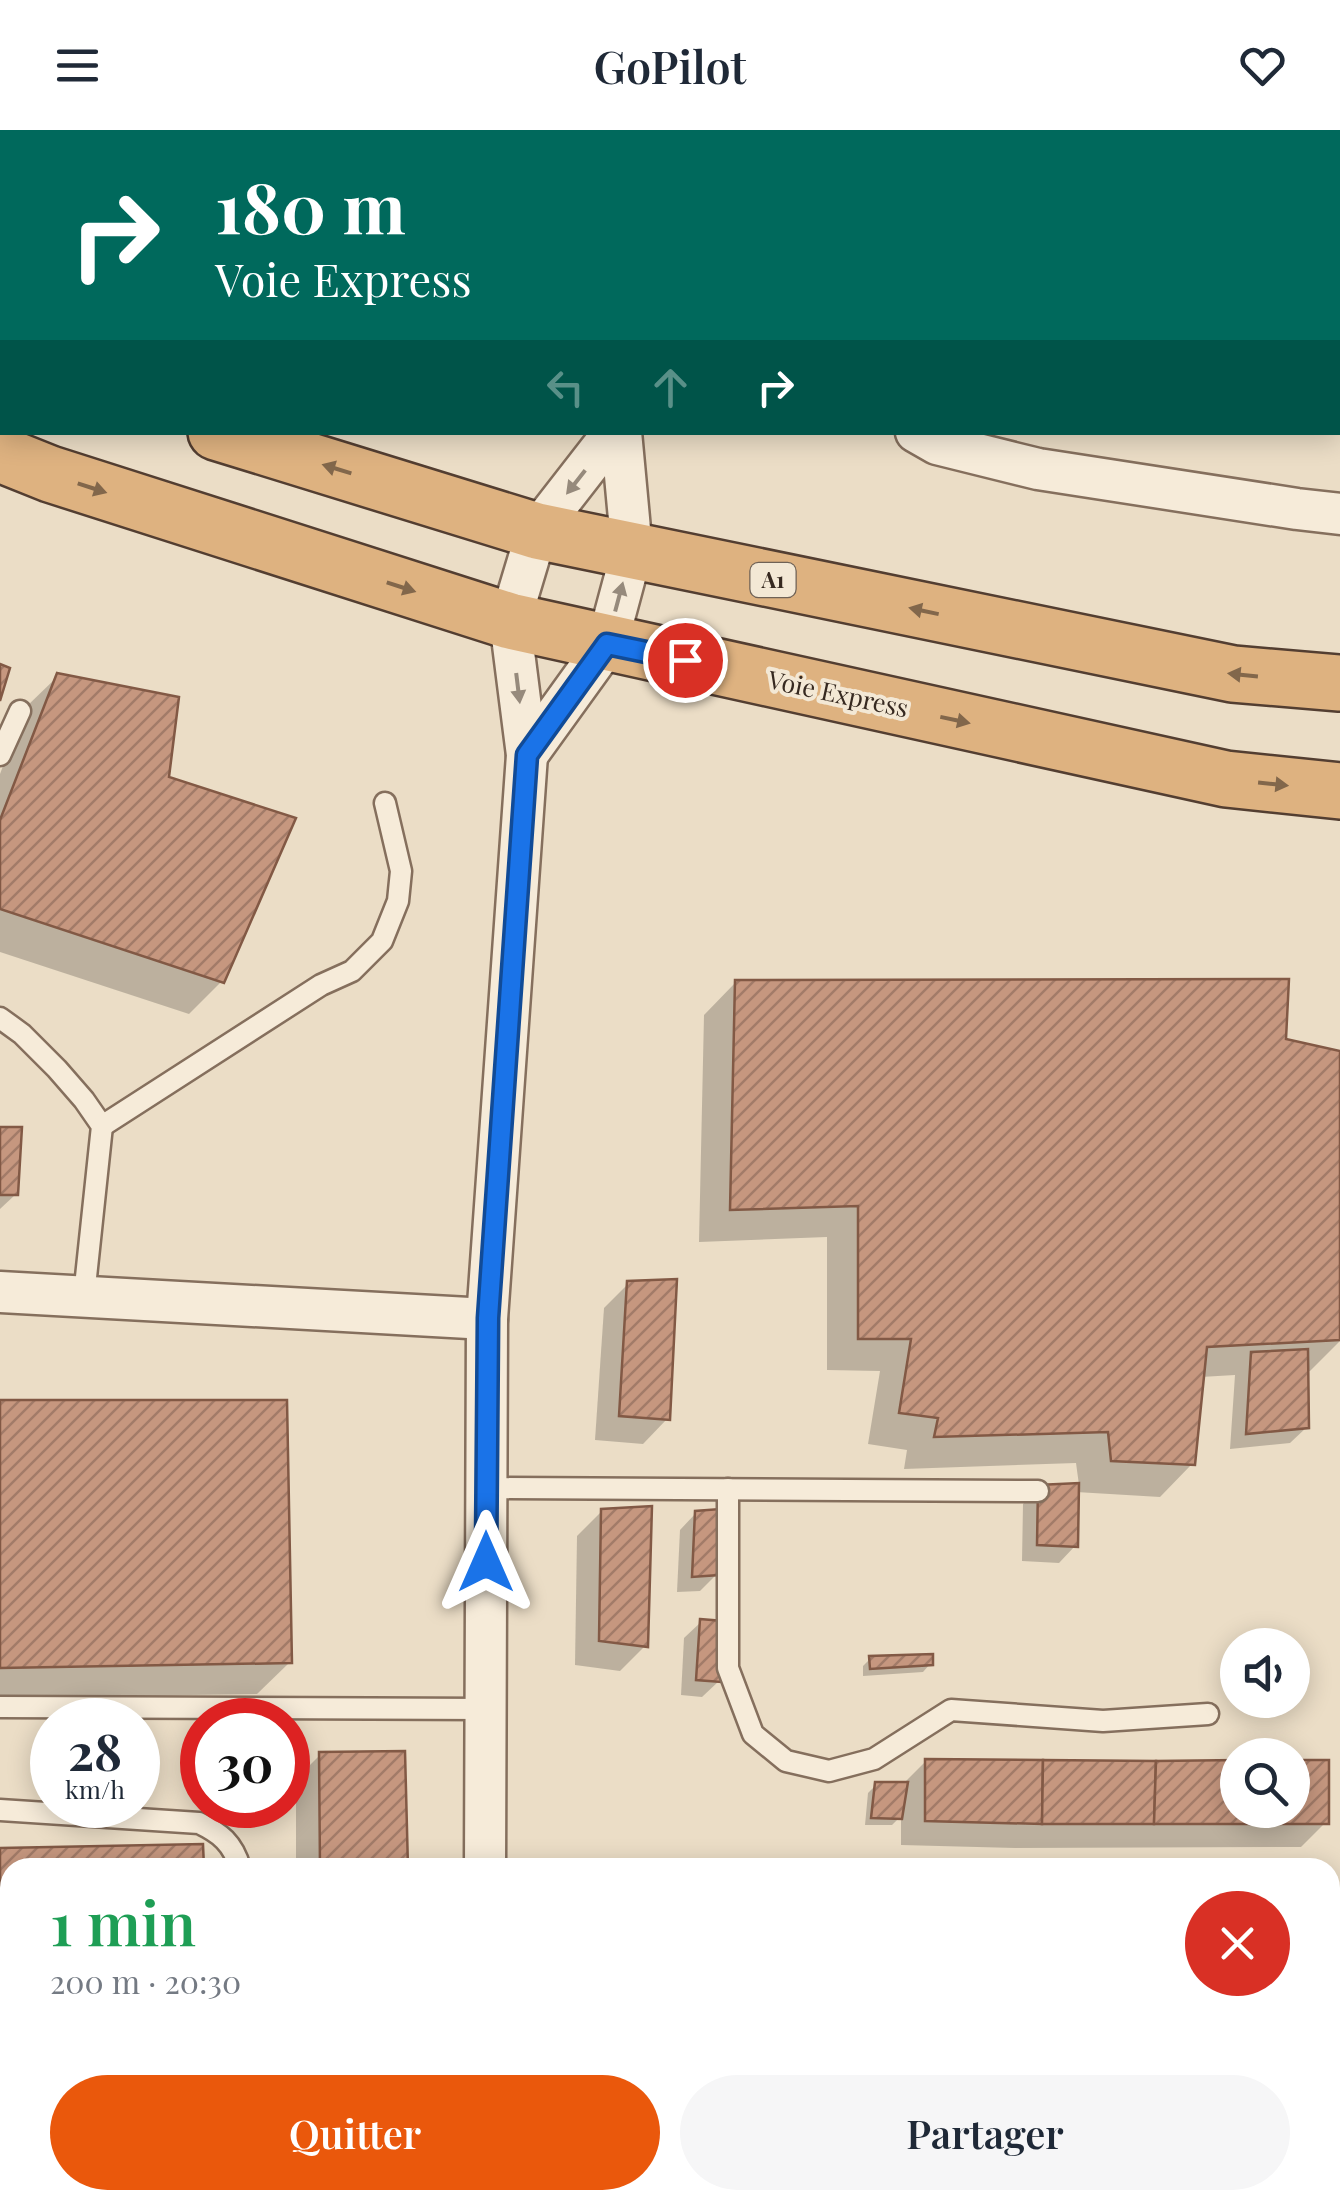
<!DOCTYPE html>
<html lang="fr">
<head>
<meta charset="utf-8">
<style>
  :root { --surface:#fff; --page:#f6f6f7; --text:#1f2937; --muted:#747a83; --accent:#ea580c }
  body { margin:0; font-family:"Playfair Display",serif; background:var(--page); color:var(--text); height:100vh; display:flex; flex-direction:column; font-size:38px; white-space:nowrap }
  * { box-sizing:border-box; margin:0 }
  p { font-size:32px; color:var(--muted) }
  .icon { flex:none; width:55px; height:55px; fill:none; stroke:currentColor; stroke-width:2; stroke-linecap:round; stroke-linejoin:round }
  .map { position:relative; flex:1; overflow:hidden }
  .panel { position:absolute; left:0px; top:1728px; width:1340px; height:352px; display:flex; flex-direction:column; background:var(--surface); border-radius:30px 30px 0 0; box-shadow:0 5px 25px #0003 }
  .panel>* { flex:none }
  .top-card { position:absolute; left:0px; top:0px; width:1340px; height:305px; box-shadow:0 5px 25px #0003; background:#00695c; color:#fff; overflow:hidden }
  .fabs { position:absolute; left:1220px; top:1498px; display:grid; gap:20px }
  .fabs a { display:grid; place-items:center; width:90px; height:90px; border-radius:50%; background:var(--surface); box-shadow:0 5px 25px #0003; font-size:50px }
  .speed { position:absolute; left:30px; top:1568px; display:flex; gap:20px; font-size:50px; font-weight:700; text-align:center }
  .speed>* { display:grid; place-content:center; width:130px; height:130px; border-radius:50%; background:var(--surface); box-shadow:0 5px 25px #0003; line-height:1 }
  .speed small { font-size:25px; font-weight:400 }
  .speed .limit { border:15px solid #d22; background:#fff; color:#111 }
  .pin { position:absolute; display:grid; place-items:center; width:85px; height:85px; color:#fff; margin:-42px; border:5px solid #fff; border-radius:50%; box-shadow:0 2px 10px #0007 }
  .me { position:absolute; width:110px; margin:-55px; rotate:0deg; stroke-linejoin:round; filter:drop-shadow(0 0 8px #0008) }
  .turn { display:flex; align-items:center; gap:35px; height:210px; padding:0 50px; font-size:45px }
  .turn .icon { width:130px; height:130px; stroke-width:2.5 }
  .turn b { display:block; font-size:70px; line-height:85px }
  .lanes { display:flex; align-items:center; height:95px; padding:0 50px; background:#0003; justify-content:center; gap:50px; direction:ltr }
  .lanes .off { opacity:.35 }
  .round { display:grid; place-items:center; flex:none; width:105px; height:105px; border-radius:52px; background:var(--page) }
  .headline { display:flex; align-items:center; justify-content:space-between; height:170px; padding:0 50px }
  h1 { font-size:60px; font-weight:600; line-height:75px; color:#1e9e55 }
  .action { display:flex; gap:20px; margin-top:auto; padding:20px 50px }
  .action a { flex:1; height:115px; border-radius:60px; background:var(--accent); color:#fff; font-size:40px; font-weight:600; line-height:115px; text-align:center }
  .action a+a { background:var(--page); color:var(--text) }
  header { display:flex; justify-content:space-between; align-items:center; height:130px; padding:0 50px; background:var(--surface); font-size:45px; font-weight:600 }
  .map>svg:first-child { display:block }
</style>
</head>
<body>
<header><svg class="icon" aria-label="menu" viewBox="0 0 24 24"><path d="M4 6h16M4 12h16M4 18h16"/></svg>GoPilot<svg class="icon" aria-label="heart" viewBox="0 0 24 24"><path d="M12 20l-8-8c-3-5 5-10 8-4 3-6 11-1 8 4z"/></svg></header>
<div class="map">
<svg width="1340" height="2079" viewBox="0 0 1340 2079">
  <defs>
    <pattern id="building-hatch" width="6" height="6" patternUnits="userSpaceOnUse" patternTransform="scale(2.5)"><rect width="6" height="6" fill="#c6977f"/><path d="M-1 1l2-2M0 6l6-6M5 7l2-2" fill="none" stroke="#a27b68"/></pattern>
  </defs>
  <rect width="100%" height="100%" fill="#ebddc6"/>
  <polygon fill="#c6c89b" points="1117,0 1340,0 1340,69 1338,72 1338,2 1119,2"/>
  <g fill="#0003">
    <polygon points="0,0 98,0 95,2 2,2 2,33 0,30"/>
    <polygon points="58,546 166,649 222,851 189,884 0,822 0,644 25,578"/>
    <polygon points="736,852 1283,911 1340,924 1340,1211 1310,1241 1306,1242 1307,1297 1290,1313 1230,1319 1235,1245 1201,1247 1192,1334 1160,1367 1076,1362 1075,1416 1059,1433 1022,1431 1023,1374 1039,1358 1079,1355 1076,1333 904,1339 907,1320 868,1314 880,1241 827,1240 827,1107 699,1112 704,885"/>
    <polygon points="0,999 16,1064 0,1079"/>
    <polygon points="629,1153 667,1289 643,1314 595,1310 604,1178"/>
    <polygon points="0,1273 290,1532 257,1564 0,1568"/>
    <polygon points="602,1381 645,1516 620,1541 575,1535 577,1406"/>
    <polygon points="696,1383 717,1444 700,1461 677,1462 680,1400"/>
    <polygon points="701,1492 719,1551 702,1567 681,1565 684,1508"/>
    <polygon points="870,1529 930,1534 923,1542 863,1546 863,1536"/>
    <polygon points="320,1625 405,1738 296,1738 296,1649"/>
    <polygon points="926,1631 1238,1680 1326,1692 1301,1717 1015,1718 901,1715 901,1686 892,1695 865,1695 868,1663 876,1655 903,1654"/>
    <polygon points="0,1720 10,1738 10,1860 0,1860"/>
    <rect x="0" y="1872" width="10" height="132"/>
    <polygon points="1340,2023 1340,2079 1315,2079 1315,2070 1330,2070 1330,2033"/>
    <polygon points="84,2070 163,2070 163,2079 80,2079 80,2073"/>
    <polygon points="372,2070 437,2070 437,2079 288,2079 294,2073 372,2076"/>
    <polygon points="725,2070 1220,2070 1220,2075 1216,2079 939,2079 939,2076 724,2079"/>
  </g>
  <g fill="url(#building-hatch)" stroke="#825945" stroke-width="2.5">
    <polygon points="19,0 100,0 97,2 21,2"/>
    <polygon points="0,534 10,538 0,571"/>
    <polygon points="57,543 179,567 169,647 296,688 224,853 0,779 0,690"/>
    <polygon points="1289,849 1286,909 1340,921 1340,1210 1207,1217 1195,1335 1111,1331 1108,1302 934,1307 938,1288 899,1283 911,1209 858,1209 858,1076 730,1080 735,850"/>
    <polygon points="0,997 22,997 18,1065 0,1065"/>
    <polygon points="677,1149 670,1290 619,1286 627,1151"/>
    <polygon points="1308,1219 1309,1298 1246,1304 1251,1222"/>
    <polygon points="0,1270 287,1270 292,1533 0,1538"/>
    <polygon points="1079,1353 1078,1417 1037,1415 1038,1355"/>
    <polygon points="652,1376 648,1517 599,1511 601,1379"/>
    <polygon points="720,1379 719,1445 692,1447 695,1381"/>
    <polygon points="700,1489 723,1491 721,1552 696,1550"/>
    <polygon points="933,1524 933,1535 870,1539 869,1526"/>
    <polygon points="405,1621 408,1738 320,1738 319,1622"/>
    <polygon points="925,1629 1043,1630 1042,1694 925,1691"/>
    <polygon points="1043,1630 1156,1631 1154,1694 1042,1694"/>
    <polygon points="1238,1630 1238,1680 1292,1680 1292,1630 1329,1630 1329,1694 1154,1694 1156,1631"/>
    <polygon points="875,1652 908,1652 902,1689 871,1688"/>
    <polygon points="203,1714 204,1738 10,1738 10,1829 0,1829 0,1718"/>
    <rect x="0" y="1869" width="10" height="104"/>
    <polygon points="95,2070 166,2070 165,2079 95,2079"/>
    <polygon points="293,2070 338,2074 338,2079 292,2079"/>
    <polygon points="397,2070 439,2070 439,2079 398,2079"/>
    <polygon points="966,2070 1222,2070 1223,2076 964,2077"/>
    <polygon points="398,2073 398,2079 338,2079 338,2074"/>
  </g>
  <g fill="none" stroke-linecap="round" stroke-linejoin="round">
    <g stroke="#856f5d" stroke-width="25">
      <g id="service">
        <polyline points="0,625 20,581"/>
        <polyline points="0,888 22,904 57,939 84,970 102,996 84,1166"/>
        <polyline points="102,996 321,855 352,841 382,811 398,771 401,741 385,673"/>
        <polyline points="487,1358 1038,1361"/>
        <polyline points="728,1359 728,1538 753,1604 786,1631 829,1641 874,1629 951,1580 1103,1591 1208,1584"/>
        <polyline points="0,1577 486,1579"/>
        <path d="M0 1680 199 1693C220 1703 233 1713 240 1738"/>
        <polyline points="1330,1935 1340,1924"/>
        <polyline points="1267,2079 1273,2070"/>
      </g>
    </g>
    <g stroke="#856f5d" stroke-width="45">
      <g id="minor">
        <polyline points="916,302 937,314 1038,339 1297,379 1340,384"/>
        <polyline points="527,625 607,514 632,421 621,302"/>
        <polyline points="0,1162 487,1189"/>
        <polyline points="485,1738 487,1189 527,625 510,491 537,401 614,302"/>
        <polyline points="484,2079 484,2070"/>
      </g>
    </g>
    <g stroke="#533e31" stroke-width="60">
      <g id="trunk">
        <polyline points="0,231 2,232"/>
        <polyline points="216,302 537,401 1233,544 1340,553"/>
        <polyline points="0,324 50,344 510,491 1226,649 1340,661"/>
      </g>
    </g>
    <use href="#service" stroke="#f6ebd9" stroke-width="20"/>
    <use href="#minor" stroke="#f6ebd9" stroke-width="40"/>
    <use href="#trunk" stroke="#deb280" stroke-width="55"/>
  </g>
  <defs><path id="oneway-solid" d="M-6-.8H1V-3.2L6.5 0L1 3.2V.8H-6Z" transform="scale(2.5)"/></defs>
  <g fill="#82674b">
    <use href="#oneway-solid" transform="translate(337 339) rotate(-163)"/>
    <use href="#oneway-solid" transform="translate(92 358) rotate(18)"/>
    <use href="#oneway-solid" transform="translate(401 457) rotate(18)"/>
    <use href="#oneway-solid" transform="translate(924 481) rotate(-168)"/>
    <use href="#oneway-solid" transform="translate(1243 545) rotate(-174)"/>
    <use href="#oneway-solid" transform="translate(955 590) rotate(12)"/>
    <use href="#oneway-solid" transform="translate(1273 654) rotate(6)"/>
  </g>
  <g fill="#968a7c">
    <use href="#oneway-solid" transform="translate(576 352) rotate(128)"/>
    <use href="#oneway-solid" transform="translate(619 467) rotate(-75)"/>
    <use href="#oneway-solid" transform="translate(518 558) rotate(83)"/>
  </g>
  <g fill="none" stroke-linecap="round" stroke-linejoin="round">
    <g stroke="#114b97" stroke-width="25">
      <polyline id="route" points="486,1432 488,1188 527,625 607,514 685,530"/>
    </g>
    <use href="#route" stroke="#1a73e8" stroke-width="18"/>
  </g>
  <g text-anchor="middle" stroke-width="8" stroke-linejoin="round" paint-order="stroke">
    <rect fill="#f3e8d5" stroke="#6f6256" stroke-width="2.5" x="750.5" y="433" width="45" height="34" rx="8"/>
    <g font-size="22" font-weight="bold" fill="#362920">
      <text x="773" y="458">A1</text>
    </g>
    <g font-size="25" fill="#362920" stroke="#f3e8d5">
      <text transform="translate(838 564) rotate(12)" y="9">Voie Express</text>
    </g>
  </g>
</svg>
<div class="fabs">
<a><svg class="icon" aria-label="sound" viewBox="0 0 24 24"><path d="M4 9h4l5-4v14l-5-4H4zM17 9q2 3 0 6"/></svg></a>
<a><svg class="icon" aria-label="search" viewBox="0 0 24 24"><circle cx="10" cy="10" r="6"/><path d="M15 15l6 6"/></svg></a>
</div>
<div class="speed"><div>28<small>km/h</small></div><div class="limit">30</div></div>
<div class="pin" style="left:685px;top:530px;background:#d93025"><svg class="icon" aria-label="arrive" viewBox="0 0 24 24"><path d="M6 21V4h12l-3 4 3 4H6"/></svg></div>
<svg class="me" style="left:486px;top:1432px" viewBox="-20 -20 40 40"><path d="M0-17L14 15 0 8-14 15z" fill="#1a73e8" stroke="#fff" stroke-width="4"/></svg>
<div class="top-card">
<div class="turn"><svg class="icon" aria-label="right" viewBox="0 0 24 24"><path d="M7 20v-9h11M14 6l5 5-5 5"/></svg><div><b>180 m</b>Voie Express</div></div>
<div class="lanes"><svg class="icon off" aria-label="left" viewBox="0 0 24 24"><path d="M17 20v-9H6M10 6l-5 5 5 5"/></svg><svg class="icon off" aria-label="ahead" viewBox="0 0 24 24"><path d="M12 20V5M6 11l6-6 6 6"/></svg><svg class="icon" aria-label="right" viewBox="0 0 24 24"><path d="M7 20v-9h11M14 6l5 5-5 5"/></svg></div>
</div>
<section class="panel">
<div class="headline"><div><h1>1 min</h1><p>200 m · 20:30</p></div><a class="round" style="background:#d93025;color:#fff"><svg class="icon" aria-label="close" viewBox="0 0 24 24"><path d="M6 6l12 12M18 6L6 18"/></svg></a></div>
<div class="action"><a>Quitter</a><a>Partager</a></div>
</section>
</div>
</body>
</html>
